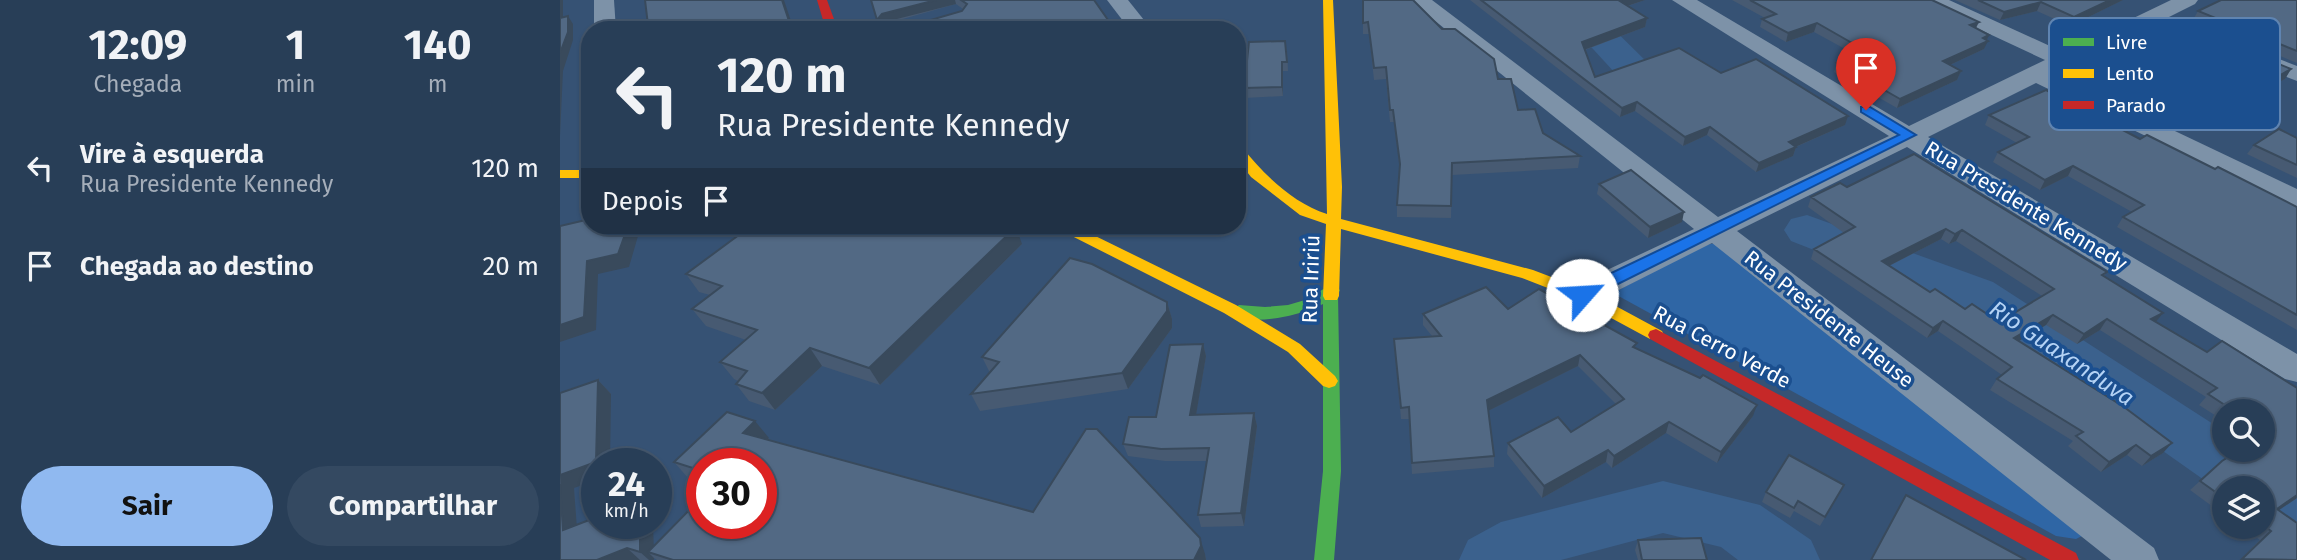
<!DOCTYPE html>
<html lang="pt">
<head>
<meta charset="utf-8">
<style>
  :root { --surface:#283e57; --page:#344961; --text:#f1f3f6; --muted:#a5aeba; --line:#44576d; --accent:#90b9f0 }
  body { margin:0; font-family:"Fira Sans",sans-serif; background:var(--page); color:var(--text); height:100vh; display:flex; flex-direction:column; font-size:26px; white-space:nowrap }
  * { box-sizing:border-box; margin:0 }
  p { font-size:23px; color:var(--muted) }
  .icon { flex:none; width:38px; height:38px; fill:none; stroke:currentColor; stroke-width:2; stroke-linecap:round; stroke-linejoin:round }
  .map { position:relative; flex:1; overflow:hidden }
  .sheet { display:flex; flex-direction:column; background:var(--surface); width:560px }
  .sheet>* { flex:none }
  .guide { position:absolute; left:21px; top:21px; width:665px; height:214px; border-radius:28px; box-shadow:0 2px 5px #0004,0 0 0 2px var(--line); background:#283e57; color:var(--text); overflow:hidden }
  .buttons { position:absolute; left:1652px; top:399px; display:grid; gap:14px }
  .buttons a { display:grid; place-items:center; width:63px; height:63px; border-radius:50%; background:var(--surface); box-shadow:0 2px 5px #0004,0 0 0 2px var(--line); font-size:35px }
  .speed { position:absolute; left:21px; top:448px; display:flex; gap:14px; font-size:35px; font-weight:700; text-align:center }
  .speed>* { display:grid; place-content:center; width:91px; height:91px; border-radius:50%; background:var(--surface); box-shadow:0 2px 5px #0004,0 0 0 2px var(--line); line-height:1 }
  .speed small { font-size:18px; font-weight:400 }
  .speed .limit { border:10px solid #d22; background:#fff; color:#111 }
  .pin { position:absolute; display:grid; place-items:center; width:60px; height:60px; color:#fff; margin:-72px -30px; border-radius:50% 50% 50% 0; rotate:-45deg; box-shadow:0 0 7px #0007 }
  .pin .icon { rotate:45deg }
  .me { position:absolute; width:77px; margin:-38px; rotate:64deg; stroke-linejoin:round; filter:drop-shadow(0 0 5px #0008) }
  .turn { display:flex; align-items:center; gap:24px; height:147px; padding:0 21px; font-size:32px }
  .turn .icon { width:91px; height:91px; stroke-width:2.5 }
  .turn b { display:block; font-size:49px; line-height:60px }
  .then { display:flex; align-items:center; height:66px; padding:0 21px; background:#0003; gap:14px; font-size:26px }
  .eta { display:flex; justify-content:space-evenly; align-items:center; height:119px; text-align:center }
  .eta b { font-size:42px; font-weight:700; line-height:49px }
  .primary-button { display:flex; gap:14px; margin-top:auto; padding:14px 21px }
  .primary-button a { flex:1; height:80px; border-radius:42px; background:var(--accent); color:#111; font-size:28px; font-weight:700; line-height:80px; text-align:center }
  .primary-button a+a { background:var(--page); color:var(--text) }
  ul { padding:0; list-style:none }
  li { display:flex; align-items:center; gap:21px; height:98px; padding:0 21px }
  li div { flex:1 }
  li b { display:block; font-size:26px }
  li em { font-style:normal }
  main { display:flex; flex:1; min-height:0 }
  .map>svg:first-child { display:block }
</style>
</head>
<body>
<main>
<section class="sheet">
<div class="eta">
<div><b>12:09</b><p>Chegada</p></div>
<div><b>1</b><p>min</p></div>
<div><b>140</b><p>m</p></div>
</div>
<ul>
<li><svg class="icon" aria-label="left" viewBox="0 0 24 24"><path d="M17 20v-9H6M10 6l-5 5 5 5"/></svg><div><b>Vire à esquerda</b><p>Rua Presidente Kennedy</p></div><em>120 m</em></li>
<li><svg class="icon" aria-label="arrive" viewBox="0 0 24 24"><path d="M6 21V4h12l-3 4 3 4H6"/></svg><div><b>Chegada ao destino</b></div><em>20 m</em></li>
</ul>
<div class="primary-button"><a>Sair</a><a>Compartilhar</a></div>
</section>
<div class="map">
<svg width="1737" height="560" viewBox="0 0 1737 560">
  <rect width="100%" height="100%" fill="#365274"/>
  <polygon fill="#2f66a5" points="1157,243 1522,536 1516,539 1496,536 1053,293 1144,245"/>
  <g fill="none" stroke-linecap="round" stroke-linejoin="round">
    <g fill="#3b618d" fill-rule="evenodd">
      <polygon points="988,0 1024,0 1095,70 1100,78 1095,86 1081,89 1067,86"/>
      <polygon points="1247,215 1433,282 1664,431 1664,450 1693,450 1737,478 1737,538 1715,530 1703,521 1703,488 1664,488 1664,494 1397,306 1231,241 1224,230 1231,219"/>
      <polygon points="1103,481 1200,505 1251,540 1260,560 1178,560 1161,547 1103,533 1001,560 899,560 908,540 941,522"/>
    </g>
    <g fill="#7d92a8" fill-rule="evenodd">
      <polygon points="34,0 54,0 56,30 34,30"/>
      <polygon points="547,0 568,0 592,30 570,30"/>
      <polygon points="849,0 872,0 1158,217 1329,136 1112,0 1137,0 1349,126 1485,60 1365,4 1362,0 1389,0 1503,52 1611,0 1638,0 1635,4 1495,74 1737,189 1737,209 1476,83 1368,137 1737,354 1737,382 1725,379 1347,147 1177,231 1594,548 1599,560 1551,560 1152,243 1033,303 1022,306 1011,303 1007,295 1011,287 1134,229"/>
      <polygon points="1694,49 1737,66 1737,81 1686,61 1683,56 1686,51"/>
    </g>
    <path fill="#4caf50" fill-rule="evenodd" d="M772 284 780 290 778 294 781 471 774 560H754L763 471V304C745 314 685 330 671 311L679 305 705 307 728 305 745 300Z"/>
    <g fill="#ffc107" fill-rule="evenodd">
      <path d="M763 0H773L782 187 781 219 973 270 1028 291 1102 331 1104 335 1102 339H1090L1016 299 962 278 781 229 779 296 777 300H765L763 296 766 224 740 215 691 177 677 159V146L682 147C704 175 733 203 767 214Z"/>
      <rect x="0" y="170" width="30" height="8"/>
      <polygon points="496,226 515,226 676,305 740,344 775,376 778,381 775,386 769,388 763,386 728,352 664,313 498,229"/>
    </g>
    <g fill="#c62828" fill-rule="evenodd">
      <polygon points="257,0 267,0 278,30 266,30"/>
      <polygon points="1096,329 1516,553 1519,560 1490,560 1090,339 1088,335 1090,331"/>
    </g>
  </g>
  <g fill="#475a72" fill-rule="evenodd">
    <path d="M311 0H534L555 30 319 23ZM396 4 403 9 402 11 357 24H325Z"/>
    <polygon points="803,0 882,29 938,79 958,110 983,133 1020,156 1018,168 892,175 891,218 837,217 837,205 840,170 834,122 830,122 826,79 814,80 809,34 803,34"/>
    <polygon points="910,0 1085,0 1068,6 1087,18 1085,27 1025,50 1035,77 1161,73 1285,125 1236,147 1233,156 1196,172 1147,135 1123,146 1075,111 1060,117"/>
    <polygon points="1172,0 1372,0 1416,28 1427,40 1424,49 1390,65 1401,71 1397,80 1337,108 1274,72 1277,63 1296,55 1254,32 1226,42 1200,27 1202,19 1205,18"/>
    <polygon points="1395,0 1563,0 1510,26 1477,11 1440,20"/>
    <polygon points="1737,0 1737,63 1633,20 1638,11"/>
    <polygon points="1616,22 1731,69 1725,79 1703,90 1665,77 1621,99 1610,94 1581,106 1528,80 1533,71"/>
    <polygon points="727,50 728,71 723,71 723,96 685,98 684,88"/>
    <polygon points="1429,115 1580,139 1655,169 1737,207 1737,330 1557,227 1563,217 1572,212 1508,176 1480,190 1433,162 1438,152 1457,143 1425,125"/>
    <polygon points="1737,138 1737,178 1687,154 1694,145"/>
    <polygon points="1039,184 1122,222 1088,238 1037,194"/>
    <path d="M1287 187 1547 272 1544 276 1596 322 1647 352 1737 388V498L1718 510 1737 560H1680L1700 540 1681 527H1703V488H1664V515L1630 490 1640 481 1703 450V411H1664V421L1639 405 1646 397 1540 330 1517 344 1486 325 1459 341 1603 453 1582 466 1567 455 1541 472 1508 446 1513 441 1430 390 1437 379 1442 375 1378 331 1367 338 1251 259 1254 249 1284 233 1248 207 1251 197ZM1381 239 1389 244 1396 241 1482 296 1439 322 1405 309 1370 292 1329 266Z"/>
    <polygon points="462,244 320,385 262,366 215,410 189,401 176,384 178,381 174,379 160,362 186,340 146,326 132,309 150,295 139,292 126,274"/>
    <polygon points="607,302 612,319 612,328 568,389 420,411 411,394 430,373 422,357"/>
    <polygon points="948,309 1076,348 1193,416 1157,463 1106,433 1052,468 1046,462 982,498 947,454 948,443 1011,432 1056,404 1018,366 928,411 934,456 934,467 852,474 849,419 841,419 834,339 872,336 863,325 863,314"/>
    <polygon points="643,344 646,356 636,414 694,413 697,426 684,526 641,527 638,515 647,461 605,461 568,456 563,444 596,417"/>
    <polygon points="38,380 51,394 14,488 16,524 94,546 201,464 142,464 142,483 129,479 114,462 209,438 208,440 473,512 645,554 646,560 97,560 94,558 94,560 0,560 0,393"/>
    <polygon points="1284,485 1260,526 1234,511 1230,518 1202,502 1206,492"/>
    <polygon points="1346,495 1466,560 1310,560"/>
    <polygon points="1078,540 1147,560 1078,560 1075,550"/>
  </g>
  <g fill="#394a5c">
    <polygon points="0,0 3,0 3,27 0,22"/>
    <polygon points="222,0 224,0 234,30 232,30"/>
    <polygon points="376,0 395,0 396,4 325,22 321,28 317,20 322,14"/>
    <polygon points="1062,0 1085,0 1058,9 1060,1"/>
    <polygon points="1550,0 1563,0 1510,26 1514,17"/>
    <polygon points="1481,2 1477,11 1440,20 1444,12"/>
    <polygon points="8,16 13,24 13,40 3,71 0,136 0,53"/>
    <polygon points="1087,18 1085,27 1021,51 1022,42"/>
    <polygon points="1419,22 1415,30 1410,25"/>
    <polygon points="1257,23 1254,32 1226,42 1228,33"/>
    <polygon points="1429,35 1426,42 1428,41 1424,49 1379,70 1383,61"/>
    <polygon points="722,62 723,71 723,96 722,87"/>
    <polygon points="1672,68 1665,77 1621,99 1627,89"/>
    <polygon points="1731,69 1725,79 1703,90 1710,81"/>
    <polygon points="1401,71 1397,80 1337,108 1340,99"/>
    <polygon points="1616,84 1610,94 1581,106 1587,96"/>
    <polygon points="1077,102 1075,111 1060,117 1062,108"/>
    <polygon points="1288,116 1285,125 1226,151 1229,142"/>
    <polygon points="1150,127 1147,135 1123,146 1125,137"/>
    <polygon points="1236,147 1233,156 1196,172 1199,163"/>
    <polygon points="1513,166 1508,176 1480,190 1485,180"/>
    <polygon points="1124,212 1122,222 1088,238 1090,227"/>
    <polygon points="36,226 44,226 48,230 35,231"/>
    <polygon points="68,226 70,226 78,236 69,267 38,274 36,330 0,342 0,325 27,261"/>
    <polygon points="456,227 462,244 320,385 309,368"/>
    <polygon points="1386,229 1381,239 1317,272 1322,261"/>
    <polygon points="1402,230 1396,241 1389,244 1395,234"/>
    <polygon points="607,302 612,319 612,328 568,389 562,373"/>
    <polygon points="1603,313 1595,323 1591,319"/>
    <polygon points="1493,315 1486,325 1447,348 1454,338"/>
    <polygon points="1547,319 1540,330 1517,344 1524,334"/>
    <polygon points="1383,321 1378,331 1367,338 1373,328"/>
    <polygon points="643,344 646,356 634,427 630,415"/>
    <polygon points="250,348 262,366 215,410 202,393"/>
    <polygon points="1020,355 1018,366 926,412 927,400"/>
    <polygon points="38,380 51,394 50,464 37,464 37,480 14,488 18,543 3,530 0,475"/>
    <polygon points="1197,405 1193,416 1157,463 1161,452"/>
    <polygon points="694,413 697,426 684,526 681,513"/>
    <polygon points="195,421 209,438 197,450 183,433"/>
    <polygon points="1109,422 1106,433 1052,468 1054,456"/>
    <polygon points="1612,443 1603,453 1582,466 1591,456"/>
    <polygon points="1576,445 1567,455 1541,472 1549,462"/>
    <polygon points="1048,450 1046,462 982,498 984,486"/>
    <polygon points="1737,495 1737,498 1706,519 1717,509"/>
    <polygon points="80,523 93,523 94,554 88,552 94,558 94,560 89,560 80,552"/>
    <polygon points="640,538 645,554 646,560 634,560"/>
    <polygon points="67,548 80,560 37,560"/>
  </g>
  <g fill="#526984" stroke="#394a5c" stroke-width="2" fill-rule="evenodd">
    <polygon points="85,0 222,0 232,30 71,30 71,29 88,25"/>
    <polygon points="311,0 376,0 322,14 317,20"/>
    <polygon points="401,0 534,0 555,30 320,30 318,23 357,24 402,11 407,4"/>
    <polygon points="803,0 853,0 882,29 895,29 934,59 938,79 951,79 958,110 975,109 983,133 1020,156 892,163 891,206 837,205 840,164 833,110 830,110 826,67 814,68 808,22 803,23"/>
    <polygon points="921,0 1062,0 1060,1 1087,18 1022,42 1035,77 1119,48 1161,73 1196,59 1288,116 1229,142 1236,147 1199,163 1150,127 1125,137 1077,102 1062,108"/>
    <polygon points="1190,0 1372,0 1419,22 1410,25 1429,35 1423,38 1428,41 1383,61 1401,71 1340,99 1277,63 1306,51 1257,23 1228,33 1202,19 1216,14"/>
    <polygon points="1418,0 1550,0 1514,17 1481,2 1444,12"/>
    <polygon points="1661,0 1737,0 1737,51 1638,11"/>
    <polygon points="8,16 8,32 0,53 0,18"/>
    <polygon points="1616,22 1731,69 1710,81 1672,68 1627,89 1616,84 1587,96 1533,71"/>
    <polygon points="725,41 727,62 722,62 722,87 684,88 689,42"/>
    <polygon points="1486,90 1580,139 1587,135 1655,169 1658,167 1737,207 1737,315 1563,217 1584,205 1513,166 1485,180 1438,152 1469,137 1429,115"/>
    <polygon points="1719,129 1737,138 1737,165 1694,145"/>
    <path d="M1354 154 1547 272 1542 275 1603 313 1591 319 1647 352 1662 341 1737 388V495L1717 509 1737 523V560L1682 559 1711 531 1703 525V488H1664V498L1640 481 1662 461 1679 450H1703V434L1706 432 1703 430V411H1674L1648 394 1657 388 1547 319 1524 334 1493 315 1454 338 1564 407 1612 443 1591 456 1576 445 1549 462 1516 436 1523 432 1437 379 1452 367 1383 321 1373 328 1254 249 1295 227 1251 197 1280 183 1287 187ZM1386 229 1395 234 1402 230 1494 289 1439 322 1412 304 1405 309 1375 289 1370 292 1322 261Z"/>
    <polygon points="1071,170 1124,212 1090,227 1039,184"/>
    <polygon points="30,219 30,226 36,226 35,231 58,226 68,226 58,254 27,261 24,317 0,325 0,226"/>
    <polygon points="191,226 451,226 456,227 309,368 250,348 202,393 176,384 187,371 160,362 197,330 132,309 162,286 126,274"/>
    <polygon points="510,258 532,264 607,302 607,311 562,373 411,394 439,362 422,357"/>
    <polygon points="926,287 948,309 979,289 1077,343 1073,347 1140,378 1143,375 1197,405 1161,452 1109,422 1054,456 1048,450 984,486 948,443 998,417 1011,432 1064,399 1020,355 927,400 934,456 852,463 849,407 841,408 834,339 881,336 863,314"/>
    <polygon points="643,344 630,415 694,413 681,513 638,515 649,448 601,449 563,444 569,417 596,417 610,345"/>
    <polygon points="38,380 36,462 0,475 0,393"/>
    <polygon points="167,412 195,421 183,433 473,512 526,429 537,429 640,538 641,546 634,560 113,560 88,552 142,497 142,523 201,523 201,464 142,464 142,471 114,462"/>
    <polygon points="1229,455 1284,485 1265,517 1238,501 1234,508 1206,492"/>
    <polygon points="0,484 3,530 37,517 37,523 80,523 80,552 67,548 37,560 0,560"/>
    <polygon points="1346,495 1466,560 1311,560"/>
    <polygon points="1141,538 1147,560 1082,560 1078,540"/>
  </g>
  <polygon fill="#1a73e8" stroke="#114b97" stroke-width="2" points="1301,107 1310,107 1356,135 1028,299 1016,299 1016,290 1339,135 1301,112"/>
  <g text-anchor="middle" stroke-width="7" stroke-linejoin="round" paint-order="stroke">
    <g font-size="21" fill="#fff" stroke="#1b4f8f">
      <text transform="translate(1466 206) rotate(31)" y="7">Rua Presidente Kennedy</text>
      <text transform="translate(751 279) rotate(-88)" y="7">Rua Iririú</text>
      <text transform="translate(1269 319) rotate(38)" y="7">Rua Presidente Heuse</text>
      <text transform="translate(1162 347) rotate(28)" y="7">Rua Cerro Verde</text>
    </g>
    <g font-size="23" font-style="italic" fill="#b5d3f5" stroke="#1b4f8f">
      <text transform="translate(1502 353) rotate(34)" y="8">Rio Guaxanduva</text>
    </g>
  </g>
  <rect x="1489" y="18" width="231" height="112" rx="10" fill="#1b4f8f" stroke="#5f84b1" stroke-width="2"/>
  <rect x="1503" y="38" width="31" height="8" fill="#4caf50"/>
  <rect x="1503" y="69" width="31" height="9" fill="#ffc107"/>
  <rect x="1503" y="101" width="31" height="8" fill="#c62828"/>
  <g font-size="19" fill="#fff">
    <text x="1546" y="49">Livre</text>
    <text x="1546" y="80">Lento</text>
    <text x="1546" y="112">Parado</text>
  </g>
</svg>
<div class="buttons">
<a><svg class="icon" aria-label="search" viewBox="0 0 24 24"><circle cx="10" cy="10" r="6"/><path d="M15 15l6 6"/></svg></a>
<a><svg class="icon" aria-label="layers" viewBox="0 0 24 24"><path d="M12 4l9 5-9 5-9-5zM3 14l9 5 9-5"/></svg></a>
</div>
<div class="speed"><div>24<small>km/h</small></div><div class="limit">30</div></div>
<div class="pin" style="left:1306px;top:110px;background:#d93025"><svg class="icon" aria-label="arrive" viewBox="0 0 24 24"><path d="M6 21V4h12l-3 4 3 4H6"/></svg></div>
<svg class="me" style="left:1022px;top:295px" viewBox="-20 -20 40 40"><circle r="19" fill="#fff"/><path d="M0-13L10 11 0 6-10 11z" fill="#1a73e8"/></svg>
<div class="guide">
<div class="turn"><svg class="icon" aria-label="left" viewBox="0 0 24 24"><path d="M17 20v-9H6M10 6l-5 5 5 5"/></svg><div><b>120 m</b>Rua Presidente Kennedy</div></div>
<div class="then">Depois<svg class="icon" aria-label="arrive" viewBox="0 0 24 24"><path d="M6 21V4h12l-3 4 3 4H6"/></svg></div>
</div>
</div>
</main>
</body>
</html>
